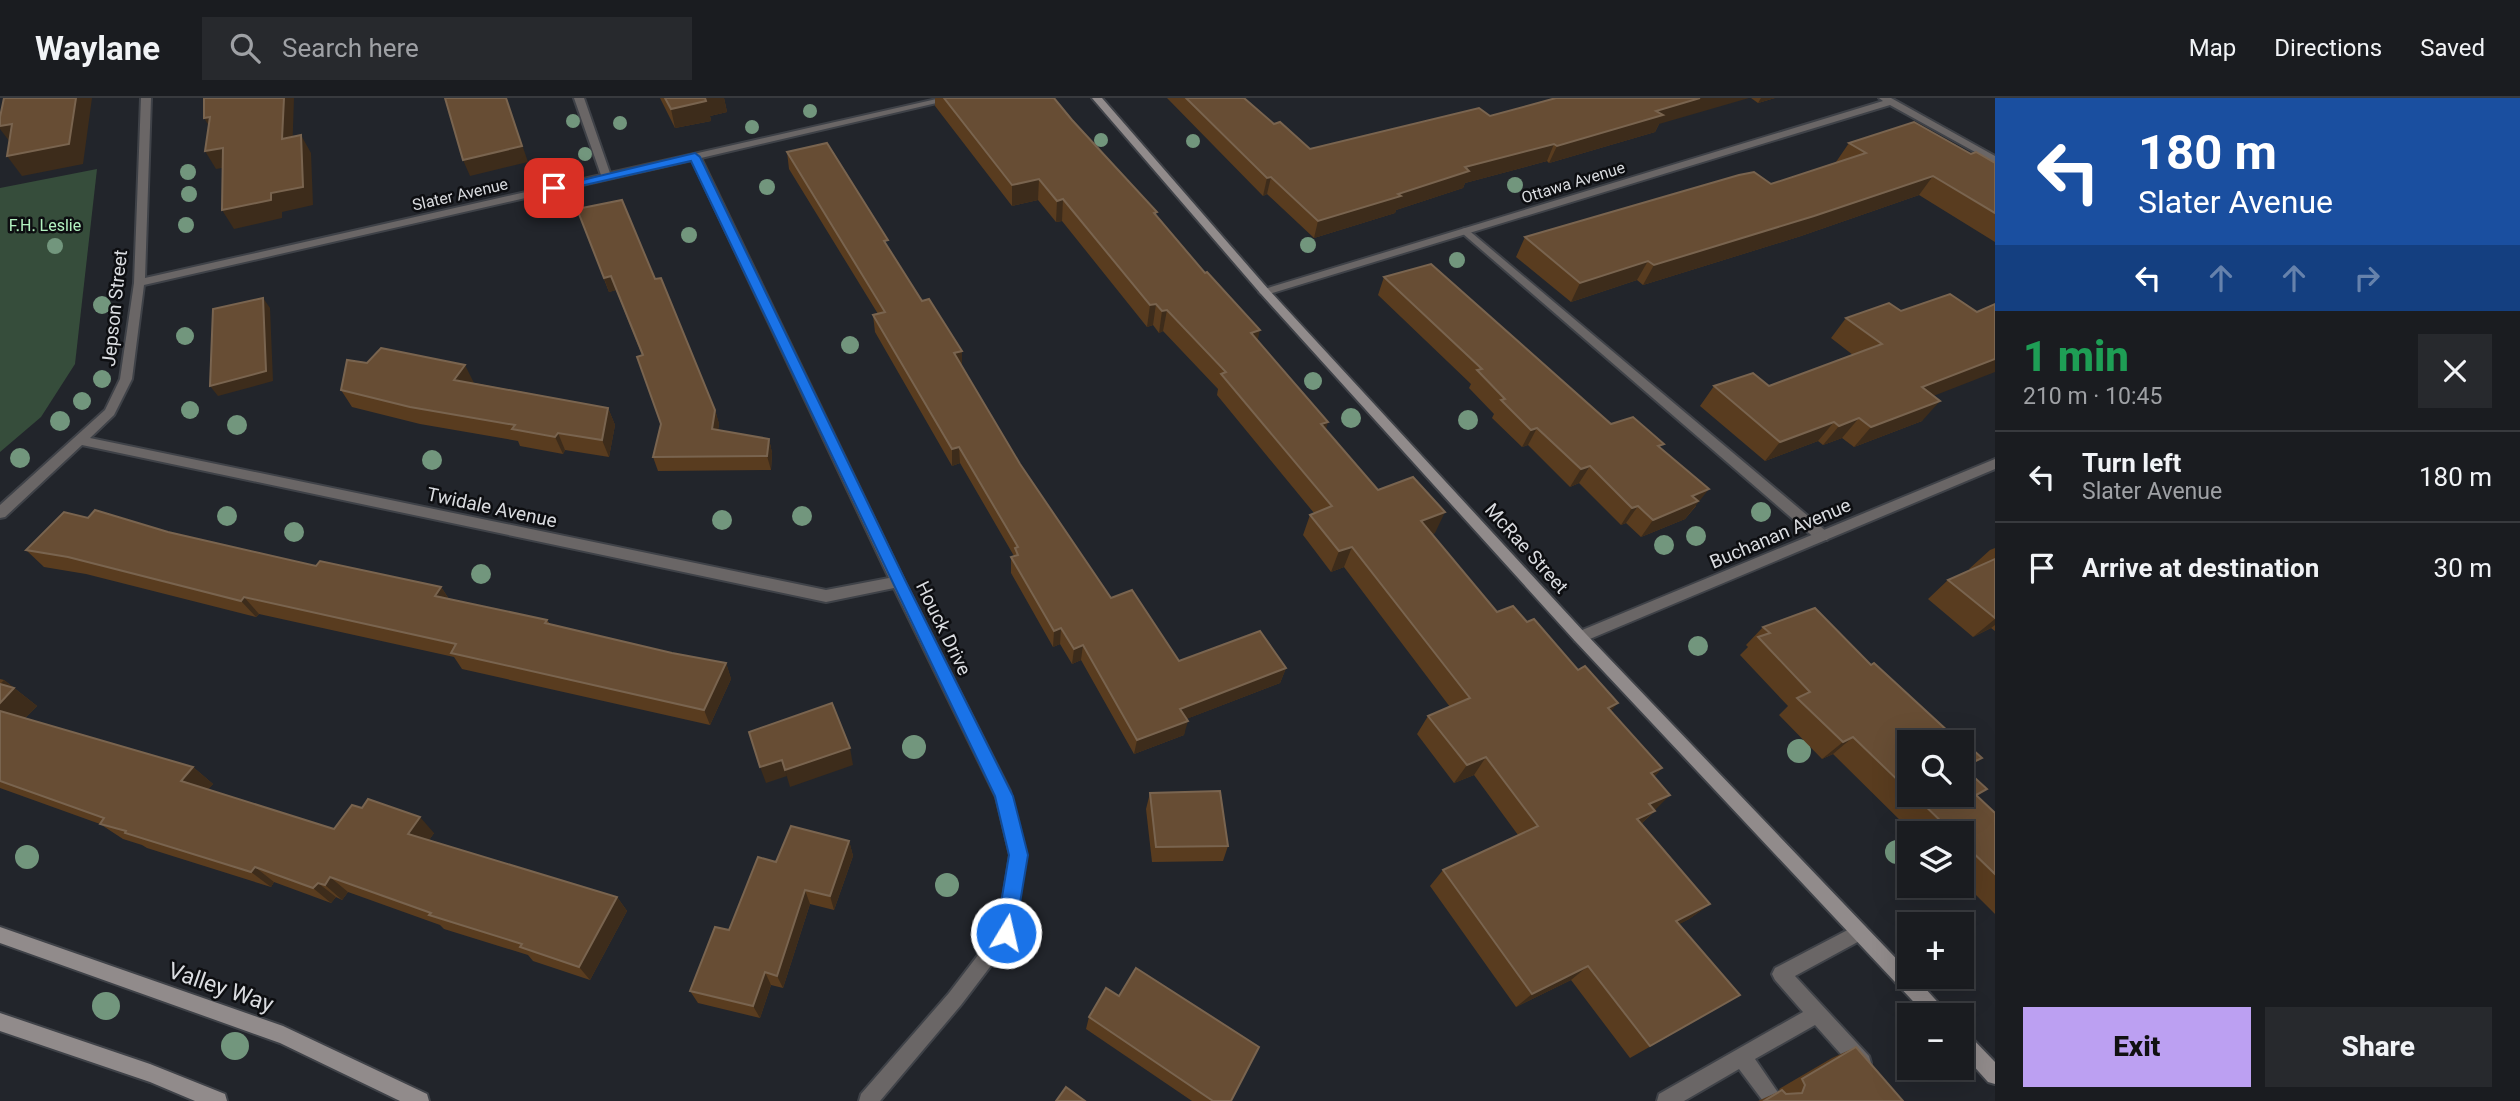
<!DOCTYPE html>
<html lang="en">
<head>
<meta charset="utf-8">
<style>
  :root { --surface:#1a1c20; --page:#27292d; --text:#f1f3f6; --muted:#9fa1a5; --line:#383a3e; --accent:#bca0f2 }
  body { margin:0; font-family:Roboto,sans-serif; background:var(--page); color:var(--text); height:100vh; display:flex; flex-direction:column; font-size:26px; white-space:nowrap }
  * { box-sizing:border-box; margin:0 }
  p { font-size:23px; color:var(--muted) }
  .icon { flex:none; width:38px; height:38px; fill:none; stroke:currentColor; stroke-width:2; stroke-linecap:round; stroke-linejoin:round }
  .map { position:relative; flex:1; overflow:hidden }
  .panel { display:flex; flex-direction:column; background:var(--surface); width:525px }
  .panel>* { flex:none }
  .guide { background:#1a4fa0; color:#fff; overflow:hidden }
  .controls { position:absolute; left:1897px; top:632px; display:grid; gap:14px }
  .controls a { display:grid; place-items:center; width:77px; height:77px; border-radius:0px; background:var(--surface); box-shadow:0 7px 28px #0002,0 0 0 2px var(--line); font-size:35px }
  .pin { position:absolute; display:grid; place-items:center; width:60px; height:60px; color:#fff; margin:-30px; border-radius:14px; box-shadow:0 4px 10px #0006 }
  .me { position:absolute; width:77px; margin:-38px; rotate:9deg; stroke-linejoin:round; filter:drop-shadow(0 0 5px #0008) }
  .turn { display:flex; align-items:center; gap:24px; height:147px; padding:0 28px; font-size:32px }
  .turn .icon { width:91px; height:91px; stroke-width:2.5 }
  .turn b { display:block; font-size:49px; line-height:60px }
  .lanes { display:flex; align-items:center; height:66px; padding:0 28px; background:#0003; justify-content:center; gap:35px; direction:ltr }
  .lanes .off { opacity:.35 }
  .round { display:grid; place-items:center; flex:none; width:74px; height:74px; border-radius:0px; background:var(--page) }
  .overview { display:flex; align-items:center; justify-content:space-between; height:119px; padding:0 28px }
  h1 { font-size:42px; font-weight:800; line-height:52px; color:#1e9e55 }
  .action { display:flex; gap:14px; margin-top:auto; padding:14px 28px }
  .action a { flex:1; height:80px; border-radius:0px; background:var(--accent); color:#111; font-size:28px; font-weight:800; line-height:80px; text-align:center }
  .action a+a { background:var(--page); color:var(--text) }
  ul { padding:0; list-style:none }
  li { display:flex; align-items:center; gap:21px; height:91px; padding:0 28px; border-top:2px solid var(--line) }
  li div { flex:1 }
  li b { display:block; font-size:26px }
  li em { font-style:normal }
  header { display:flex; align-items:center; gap:42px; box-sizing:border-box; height:98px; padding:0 35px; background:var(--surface); border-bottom:2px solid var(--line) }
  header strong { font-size:33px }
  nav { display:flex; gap:38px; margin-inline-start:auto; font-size:24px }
  .search { width:490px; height:63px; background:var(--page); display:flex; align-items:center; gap:18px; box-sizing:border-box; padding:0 24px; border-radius:0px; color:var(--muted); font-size:26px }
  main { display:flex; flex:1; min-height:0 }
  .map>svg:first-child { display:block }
</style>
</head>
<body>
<header>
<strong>Waylane</strong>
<div class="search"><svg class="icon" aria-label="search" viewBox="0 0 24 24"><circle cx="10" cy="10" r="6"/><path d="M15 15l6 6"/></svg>Search here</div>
<nav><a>Map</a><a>Directions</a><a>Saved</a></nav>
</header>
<main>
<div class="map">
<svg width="1995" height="1003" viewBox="0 0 1995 1003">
  <rect width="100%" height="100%" fill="#22252b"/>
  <polygon fill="#364d3b" points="97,71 75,266 41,319 0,354 0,90"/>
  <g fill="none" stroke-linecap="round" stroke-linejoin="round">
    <g stroke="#3f4248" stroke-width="4">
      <g id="lane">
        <polygon points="1466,130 1827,434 1829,438 1827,442 1817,442 1462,135 1462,131"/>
        <polygon points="1859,826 1865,828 1868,834 1865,840 1795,878 1869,958 1871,965 1869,972 1862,974 1855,972 1815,927 1755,961 1779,996 1777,1003 1763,1003 1739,971 1684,1003 1657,1003 1659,996 1803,914 1775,882 1772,876 1775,870"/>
      </g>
    </g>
    <g stroke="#3f4248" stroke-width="4">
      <g id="street">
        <path d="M141 0H151L145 180 601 77 574 0H584L610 75 941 0H958L701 60 905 484 1010 693 1026 757 1012 840 961 907 880 1003H859L861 996 949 895 998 831 1010 757 996 699 894 490 826 504 82 347 5 419 0 420V407L105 312 120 281 134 185ZM692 62 889 480 826 492 90 340 114 317 132 281 144 187Z"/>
        <polygon points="1879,0 1891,0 1995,58 1995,65 1890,7 1269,196 1261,196 1259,194 1261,192 1883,3"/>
        <polygon points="1995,361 1995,371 1585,543 1575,543 1573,539 1575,535"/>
      </g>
    </g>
    <g stroke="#3f4248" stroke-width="4">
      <g id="secondary">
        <polygon points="1092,0 1102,0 1269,192 1585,535 1909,874 1909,878 1914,878 1944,911 1947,917 1926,917 1575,543 1261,196"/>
        <polygon points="0,829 283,928 427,996 429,1003 400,1003 280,945 0,845"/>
        <polygon points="0,915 150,966 225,996 227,1003 195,1003 150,984 0,933"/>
        <polygon points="1962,933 1968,936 1995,964 1995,986 1988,984 1962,955"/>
      </g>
    </g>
    <use href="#lane" fill="#6a6666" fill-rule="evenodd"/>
    <use href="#street" fill="#6a6666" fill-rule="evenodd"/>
    <use href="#secondary" fill="#918b8b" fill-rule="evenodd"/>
  </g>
  <g fill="#72967d">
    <circle cx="810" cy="13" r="7"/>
    <circle cx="573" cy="23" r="7"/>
    <circle cx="620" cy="25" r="7"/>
    <circle cx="752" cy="29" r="7"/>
    <circle cx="1101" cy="42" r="7"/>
    <circle cx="1193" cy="43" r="7"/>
    <circle cx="585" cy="56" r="7"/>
    <circle cx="188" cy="74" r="8"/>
    <circle cx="1515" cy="87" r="8"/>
    <circle cx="767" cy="89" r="8"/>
    <circle cx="189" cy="96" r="8"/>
    <circle cx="186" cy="127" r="8"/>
    <circle cx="689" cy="137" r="8"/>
    <circle cx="1308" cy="147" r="8"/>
    <circle cx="55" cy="148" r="8"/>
    <circle cx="1457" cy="162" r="8"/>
    <circle cx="102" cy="207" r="9"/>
    <circle cx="185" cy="238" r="9"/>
    <circle cx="850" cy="247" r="9"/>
    <circle cx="102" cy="281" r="9"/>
    <circle cx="1313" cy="283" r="9"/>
    <circle cx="82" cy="303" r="9"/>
    <circle cx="190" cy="312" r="9"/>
    <circle cx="1351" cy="320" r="10"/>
    <circle cx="1468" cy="322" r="10"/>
    <circle cx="60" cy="323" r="10"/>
    <circle cx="237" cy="327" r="10"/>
    <circle cx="20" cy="360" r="10"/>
    <circle cx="432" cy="362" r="10"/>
    <circle cx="1761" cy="414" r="10"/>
    <circle cx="227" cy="418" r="10"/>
    <circle cx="802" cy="418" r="10"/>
    <circle cx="722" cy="422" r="10"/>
    <circle cx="294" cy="434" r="10"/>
    <circle cx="1696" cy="438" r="10"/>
    <circle cx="1664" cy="447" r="10"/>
    <circle cx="481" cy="476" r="10"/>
    <circle cx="1698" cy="548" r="10"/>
    <circle cx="914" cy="649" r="12"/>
    <circle cx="1799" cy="653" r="12"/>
    <circle cx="1897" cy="754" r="12"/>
    <circle cx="27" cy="759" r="12"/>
    <circle cx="947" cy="787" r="12"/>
    <circle cx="106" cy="908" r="14"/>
    <circle cx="235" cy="948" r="14"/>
  </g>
  <g fill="#593c1f" fill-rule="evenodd">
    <polygon points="660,0 724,0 727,14 710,18 711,23 675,30"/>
    <polygon points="935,0 1054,0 1156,118 1257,243 1326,332 1378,392 1435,435 1432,436 1497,514 1527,524 1611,613 1662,670 1654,679 1655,713 1642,725 1710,806 1689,821 1679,826 1718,910 1630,960 1571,882 1516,909 1430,788 1443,772 1518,737 1474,677 1454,685 1417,636 1428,618 1450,609 1344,469 1331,474 1303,437 1310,417 1314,415 1217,297 1218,291 1163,233 1159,235 1153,227 1147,229 1062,123 1056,124 1038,102 1012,108 935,8"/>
    <polygon points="1167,0 1244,0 1274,26 1310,51 1490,18 1659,26 1655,34 1549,65 1547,63 1465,85 1463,90 1396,112 1395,115 1314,140 1267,96 1263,98"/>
    <polygon points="1751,0 1775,0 1758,5"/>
    <polygon points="1849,45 1971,56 1995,65 1995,144 1919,97 1801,138 1643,187 1637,182 1571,204 1516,159 1525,139 1771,86 1837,64 1836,64"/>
    <polygon points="787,54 889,151 962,269 1020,366 1111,500 1179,563 1286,570 1280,585 1186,621 1184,637 1134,656 1081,562 1072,566 1060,546 1053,549 1011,475 1011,459 1014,458 960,365 952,368 875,234 873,217 878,216 789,71"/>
    <polygon points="577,111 655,181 715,312 719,326 718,332 769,341 772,355 771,372 658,373 653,359 661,326 642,257 616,192 609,194"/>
    <polygon points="1384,179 1611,326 1661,350 1696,408 1685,421 1641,439 1626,425 1621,427 1579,385 1570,389 1528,347 1522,349 1492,320 1494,316 1469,290 1471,286 1378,197"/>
    <polygon points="1889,205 1934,298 1922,323 1854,349 1842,340 1823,347 1818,343 1765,363 1700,308 1714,288 1769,288 1853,257 1831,240 1846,220"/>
    <polygon points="367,265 608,310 615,327 609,359 565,352 563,356 520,348 518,343 420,326 352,309 341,292"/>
    <polygon points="88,420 168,434 316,468 441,489 449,501 547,522 550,526 672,555 726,565 731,581 710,627 462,571 454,559 259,516 256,519 86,476 44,469 26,452"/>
    <polygon points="1995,450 1995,533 1991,530 1973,539 1928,501 1948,482 1971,472 1969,471 1990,452"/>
    <path d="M1763 529 1871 567 1950 635 1982 660 1965 671 1987 691 1977 698 1995 715V816L1962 783V735H1913L1833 656 1822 661 1779 617 1788 608 1740 557 1748 549 1746 547ZM1909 644 1962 696H1909Z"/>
    <polygon points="0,581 4,582 37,608 25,620 193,669 213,686 208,691 334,731 434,735 429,742 617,799 627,813 590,882 533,863 528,857 444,831 440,827 348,794 342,802 336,799 331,805 274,784 271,789 147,750 142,747 123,741 100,726 0,690"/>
    <polygon points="1150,695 1228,748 1223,763 1152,764 1146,711"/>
    <polygon points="849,743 853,758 834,812 810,806 783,890 771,887 760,920 698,905 690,893 776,764"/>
    <polygon points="1119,898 1231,1003 1192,1003 1086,931 1089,919"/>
    <polygon points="1856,949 1903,1003 1758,1003 1780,993 1779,991 1832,960"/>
  </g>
  <g fill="#3d2c1b">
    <polygon points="76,0 92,0 83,66 22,78 7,58"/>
    <polygon points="284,0 294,0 292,59 282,41"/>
    <polygon points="506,0 528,64 470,78 463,62"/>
    <polygon points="704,0 724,0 727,14 710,18 711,23 675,30 671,11"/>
    <polygon points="1700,0 1749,0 1659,26 1655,34 1549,65 1557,48 1656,13"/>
    <polygon points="1761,0 1775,0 1758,5"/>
    <polygon points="210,19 215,38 204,20"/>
    <polygon points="12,26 13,48 0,31 0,28"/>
    <polygon points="301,37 311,55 313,107 282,114 282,120 234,131 222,112 271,95"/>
    <polygon points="1554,46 1547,63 1465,85 1463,90 1396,112 1395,115 1314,140 1318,123 1398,96 1465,69"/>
    <polygon points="223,50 234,68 216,71 205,53"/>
    <polygon points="1933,78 1919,97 1801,138 1643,187 1654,167"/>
    <polygon points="1271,79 1267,96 1263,98 1267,80"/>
    <polygon points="1039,81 1038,102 1012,108 1012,87"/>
    <polygon points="1063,101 1062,123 1056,124 1057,103"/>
    <polygon points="1648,163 1637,182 1571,204 1580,185"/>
    <polygon points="611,178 616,192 609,194 604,180"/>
    <polygon points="263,200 270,210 273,283 218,298 210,288"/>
    <polygon points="1156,206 1153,227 1147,229 1150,207"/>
    <polygon points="1167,212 1163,233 1159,235 1162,213"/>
    <polygon points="1260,232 1255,254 1251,235"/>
    <polygon points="962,253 962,270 954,255"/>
    <polygon points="1995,261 1995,274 1905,309 1922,289"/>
    <polygon points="465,267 474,285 463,299 454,282"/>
    <polygon points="1940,303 1922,323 1854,349 1871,329"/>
    <polygon points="608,310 615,327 609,359 602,342"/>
    <polygon points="715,312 719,326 716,344 712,331"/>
    <polygon points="1859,320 1842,340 1823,347 1839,328"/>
    <polygon points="1328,324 1322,345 1321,326"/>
    <polygon points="1834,324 1818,343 1765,363 1780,344"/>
    <polygon points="1537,330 1528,347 1522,349 1531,332"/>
    <polygon points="558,335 565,352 563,356 555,339"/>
    <polygon points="769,341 772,355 771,372 767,358"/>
    <polygon points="959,349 960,365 952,368 952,351"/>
    <polygon points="1590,368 1579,385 1570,389 1581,371"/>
    <polygon points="1709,391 1685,421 1641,439 1653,422 1692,398"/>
    <polygon points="1638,408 1626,425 1621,427 1632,410"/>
    <polygon points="1445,414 1435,435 1411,444 1421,423"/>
    <polygon points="1352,449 1344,469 1331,474 1339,453"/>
    <polygon points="441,489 452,506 435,498"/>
    <polygon points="244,499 259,516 256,519 241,503"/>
    <polygon points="1995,521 1995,527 1991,530 1973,539"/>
    <polygon points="1061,530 1060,546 1053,549 1054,533"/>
    <polygon points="1083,547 1081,562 1072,566 1074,551"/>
    <polygon points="726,565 731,581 710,627 704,612"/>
    <polygon points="1286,570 1280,585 1176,625 1180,611"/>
    <polygon points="4,582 37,608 17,628 0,616 0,586"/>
    <polygon points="1618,605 1602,624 1608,610"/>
    <polygon points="1188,623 1184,637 1134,656 1137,642"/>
    <polygon points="1853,639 1833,656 1822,661 1843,644"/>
    <polygon points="850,650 853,667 790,689 785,672"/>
    <polygon points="1486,659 1474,677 1454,685 1467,667"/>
    <polygon points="1982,660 1962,674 1962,670"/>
    <polygon points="782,662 787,678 766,685 760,669"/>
    <polygon points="193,669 213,686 202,699 181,683"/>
    <polygon points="1662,670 1645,688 1651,675"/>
    <polygon points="1670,697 1637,730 1620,737 1649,706"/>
    <polygon points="420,719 434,735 423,751 408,736"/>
    <polygon points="849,743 853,758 834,812 830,798"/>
    <polygon points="255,769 274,784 271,789 251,774"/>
    <polygon points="330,779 348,794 342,802 325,787"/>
    <polygon points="318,785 336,799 331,805 313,790"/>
    <polygon points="805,792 810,806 783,890 777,878"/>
    <polygon points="617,799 627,813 590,882 579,869"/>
    <polygon points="1710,806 1689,821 1657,838 1676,823"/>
    <polygon points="1588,868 1571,882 1516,909 1532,896"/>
    <polygon points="765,874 771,887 760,920 753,908"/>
  </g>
  <g fill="#674d34" stroke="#79644f" stroke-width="2">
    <polygon points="4,0 76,0 69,46 7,58 12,26 0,28 0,19"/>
    <polygon points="204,0 284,0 282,41 301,37 303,89 271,95 271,102 222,112 223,50 205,53 210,19 204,20"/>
    <polygon points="445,0 506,0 522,48 463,62"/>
    <polygon points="665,0 705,0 706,3 671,11"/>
    <polygon points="944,0 1054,0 1072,22 1157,114 1154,115 1205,175 1207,174 1260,232 1251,235 1328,324 1321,326 1378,392 1413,379 1445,414 1421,423 1497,514 1513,508 1527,524 1534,521 1578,572 1585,568 1618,605 1608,610 1662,670 1651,675 1670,697 1649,706 1655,713 1637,721 1710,806 1676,823 1740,897 1650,948 1588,868 1532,896 1443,772 1538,728 1486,659 1467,667 1428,618 1470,600 1352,449 1339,453 1310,417 1332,408 1221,276 1226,274 1167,212 1162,213 1156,206 1150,207 1063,101 1057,103 1039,81 1012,87"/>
    <polygon points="1186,0 1244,0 1274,26 1280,24 1310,51 1479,10 1490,18 1556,0 1700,0 1656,13 1663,17 1557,48 1554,46 1465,69 1469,73 1398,96 1401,98 1318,123 1271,79 1267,80"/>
    <polygon points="1914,24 1971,56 1976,54 1995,65 1995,115 1933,78 1814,118 1654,167 1648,163 1580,185 1525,139 1739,77 1754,74 1771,86 1866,55 1849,45"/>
    <polygon points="827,45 888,142 884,143 922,203 929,201 962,253 954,255 1020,366 1111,500 1132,492 1179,563 1260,533 1286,570 1180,611 1188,623 1137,642 1083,547 1074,551 1061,530 1054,533 1011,459 1018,457 1015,450 1018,449 959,349 952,351 873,217 885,214 787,54"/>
    <polygon points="622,102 655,181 661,180 715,312 712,331 769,341 767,358 653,359 661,326 637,259 643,257 611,178 604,180 577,111"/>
    <polygon points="1431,166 1611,326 1633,319 1664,346 1658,348 1709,391 1692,398 1698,403 1653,422 1638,408 1632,410 1590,368 1581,371 1537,330 1531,332 1501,302 1505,301 1477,272 1482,271 1384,179"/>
    <polygon points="1950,196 1977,214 1995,206 1995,261 1922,289 1940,303 1871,329 1859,320 1839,328 1834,324 1780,344 1714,288 1753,275 1769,288 1882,246 1846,220 1889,205 1901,213"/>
    <polygon points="263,200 266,273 210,288 213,211"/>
    <polygon points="381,250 465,267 454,282 608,310 602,342 558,335 555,339 512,331 515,327 410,309 341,292 347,262 367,265"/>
    <polygon points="95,412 168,434 316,468 320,463 441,489 435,498 547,522 545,525 672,555 726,565 704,612 451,555 456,546 244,499 241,503 68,459 26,452 64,414 88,420"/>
    <polygon points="1995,461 1995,520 1948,482"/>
    <polygon points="1815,510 1871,567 1874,565 1950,635 1953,634 1982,660 1963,669 1987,691 1976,697 1995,715 1995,776 1962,744 1962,735 1953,735 1913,696 1962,696 1962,644 1909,644 1909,693 1853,639 1843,644 1797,600 1810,594 1758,539 1770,535 1763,529"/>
    <polygon points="0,586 14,590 0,605"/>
    <polygon points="832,605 850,650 785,672 782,662 760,669 749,634"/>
    <polygon points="0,613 193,669 181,683 334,731 352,707 362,710 368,701 420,719 408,736 617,799 579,869 520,849 522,846 429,817 431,815 330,779 325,787 318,785 313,790 255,769 251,774 125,735 126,733 100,726 104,720 0,683"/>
    <polygon points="1220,693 1228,748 1156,749 1150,695"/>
    <polygon points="791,728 849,743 830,798 805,792 777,878 765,874 753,908 690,893 715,829 729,832 758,759 776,764"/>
    <polygon points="1136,870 1259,949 1231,1003 1213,1003 1089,919 1106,890 1119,898"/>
    <polygon points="1856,949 1903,1003 1764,1003 1782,992 1786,996 1802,995 1805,987 1802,981"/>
    <polygon points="1066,989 1085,1003 1056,1003"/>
  </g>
  <polygon fill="#1a73e8" stroke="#114b97" stroke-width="2" points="695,55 700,59 906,484 1013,698 1028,757 1015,835 1013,841 1006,844 999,841 996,835 1009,757 995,698 691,63 554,94 549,90"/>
  <g text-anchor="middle" stroke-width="5" stroke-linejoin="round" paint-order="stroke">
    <g font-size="16" fill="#dadce0" stroke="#0d0e11">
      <text transform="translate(1573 84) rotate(-17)" y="6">Ottawa Avenue</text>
      <text transform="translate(460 96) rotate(-13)" y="6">Slater Avenue</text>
    </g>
    <g font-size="16" fill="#b3f2c0" stroke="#0d0e11">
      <text x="45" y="133">F.H. Leslie</text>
    </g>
    <g font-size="19" fill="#dadce0" stroke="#0d0e11">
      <text transform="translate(114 210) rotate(-84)" y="7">Jepson Street</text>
      <text transform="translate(492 409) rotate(12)" y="7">Twidale Avenue</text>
      <text transform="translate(1780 435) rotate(-23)" y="7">Buchanan Avenue</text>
      <text transform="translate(1527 450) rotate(48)" y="7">McRae Street</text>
      <text transform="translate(944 530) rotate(64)" y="7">Houck Drive</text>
    </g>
    <g font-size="23" fill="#dadce0" stroke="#0d0e11">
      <text transform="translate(221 889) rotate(19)" y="8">Valley Way</text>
    </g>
  </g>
</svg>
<div class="controls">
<a><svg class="icon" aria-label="search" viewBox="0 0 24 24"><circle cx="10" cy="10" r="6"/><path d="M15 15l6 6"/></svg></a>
<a><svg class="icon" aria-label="layers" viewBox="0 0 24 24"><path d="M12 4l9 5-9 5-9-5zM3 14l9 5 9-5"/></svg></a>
<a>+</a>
<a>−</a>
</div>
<div class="pin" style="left:554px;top:90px;background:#d93025"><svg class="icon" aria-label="arrive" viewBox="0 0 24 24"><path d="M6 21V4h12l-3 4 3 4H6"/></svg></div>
<svg class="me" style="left:1006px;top:835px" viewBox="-20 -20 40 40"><circle r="17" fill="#1a73e8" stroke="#fff" stroke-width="3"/><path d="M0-11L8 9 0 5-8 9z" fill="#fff"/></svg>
</div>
<section class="panel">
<div class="guide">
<div class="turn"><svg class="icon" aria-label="left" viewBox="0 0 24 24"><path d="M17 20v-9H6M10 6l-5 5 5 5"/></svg><div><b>180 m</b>Slater Avenue</div></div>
<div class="lanes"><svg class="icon" aria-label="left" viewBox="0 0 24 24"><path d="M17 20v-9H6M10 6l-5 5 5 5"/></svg><svg class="icon off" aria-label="ahead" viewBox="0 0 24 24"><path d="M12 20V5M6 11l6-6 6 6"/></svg><svg class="icon off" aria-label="ahead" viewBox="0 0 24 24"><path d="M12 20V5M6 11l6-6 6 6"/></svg><svg class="icon off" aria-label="right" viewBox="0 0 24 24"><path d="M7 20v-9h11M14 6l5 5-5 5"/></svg></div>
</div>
<div class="overview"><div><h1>1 min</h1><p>210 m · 10:45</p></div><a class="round"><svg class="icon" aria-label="close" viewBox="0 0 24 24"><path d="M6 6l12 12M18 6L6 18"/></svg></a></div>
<ul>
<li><svg class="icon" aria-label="left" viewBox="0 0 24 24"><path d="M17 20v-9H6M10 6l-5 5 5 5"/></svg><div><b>Turn left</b><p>Slater Avenue</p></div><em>180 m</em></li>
<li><svg class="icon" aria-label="arrive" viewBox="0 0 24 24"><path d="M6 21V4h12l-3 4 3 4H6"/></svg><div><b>Arrive at destination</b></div><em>30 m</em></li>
</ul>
<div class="action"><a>Exit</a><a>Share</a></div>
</section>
</main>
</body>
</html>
